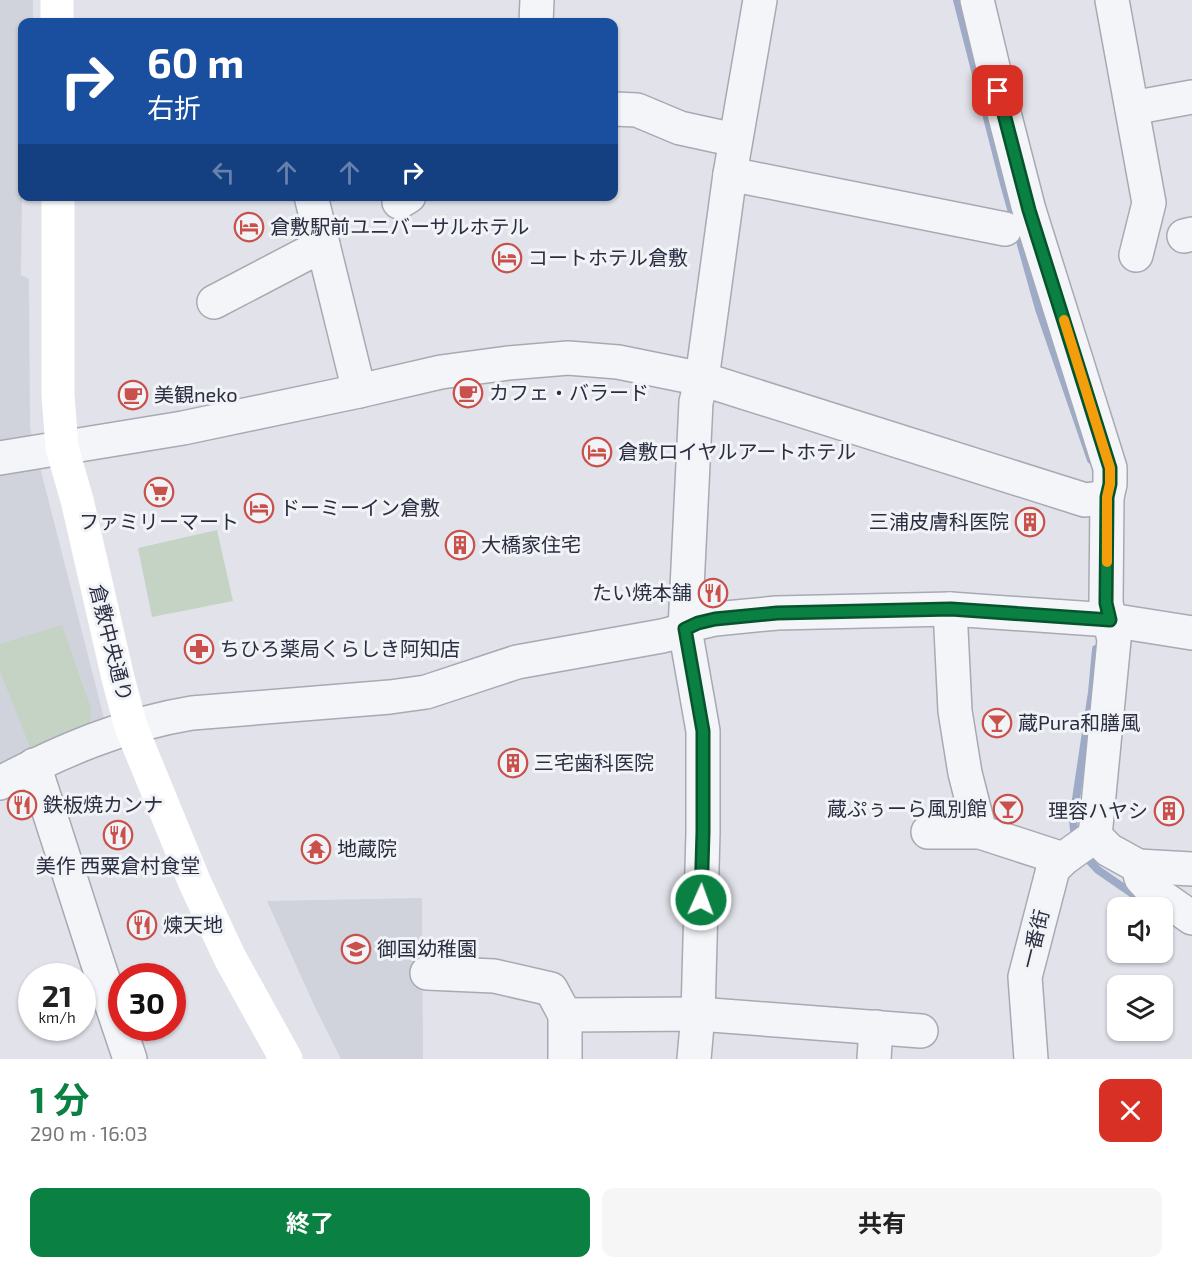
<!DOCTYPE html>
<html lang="ja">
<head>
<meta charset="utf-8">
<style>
  :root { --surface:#fff; --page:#f6f6f6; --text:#222; --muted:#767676; --accent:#0b8043 }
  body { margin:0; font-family:"Exo 2","Noto Sans JP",sans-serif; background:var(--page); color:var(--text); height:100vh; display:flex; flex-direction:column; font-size:22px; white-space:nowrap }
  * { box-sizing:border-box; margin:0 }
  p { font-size:20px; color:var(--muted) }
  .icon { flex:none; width:33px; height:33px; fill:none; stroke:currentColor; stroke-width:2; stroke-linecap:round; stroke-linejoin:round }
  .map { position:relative; height:1059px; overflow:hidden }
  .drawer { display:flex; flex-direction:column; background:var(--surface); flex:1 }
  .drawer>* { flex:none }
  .guide { position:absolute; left:18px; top:18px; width:600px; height:183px; border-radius:12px; box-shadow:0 2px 4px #0004; background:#1a4fa0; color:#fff; overflow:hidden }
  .tools { position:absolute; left:1107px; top:897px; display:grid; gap:12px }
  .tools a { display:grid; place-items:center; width:66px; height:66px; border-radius:12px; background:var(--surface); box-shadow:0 2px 4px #0004; font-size:30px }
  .speed { position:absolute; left:18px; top:963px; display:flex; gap:12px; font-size:30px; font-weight:700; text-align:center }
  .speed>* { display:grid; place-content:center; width:78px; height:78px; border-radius:50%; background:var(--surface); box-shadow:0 2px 4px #0004; line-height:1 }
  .speed small { font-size:15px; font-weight:400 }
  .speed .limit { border:9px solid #d22; background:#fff; color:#111 }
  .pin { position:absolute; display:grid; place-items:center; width:51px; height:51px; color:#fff; margin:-26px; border-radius:12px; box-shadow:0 3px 9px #0006 }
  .me { position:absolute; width:66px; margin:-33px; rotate:2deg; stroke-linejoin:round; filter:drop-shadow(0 0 4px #0008) }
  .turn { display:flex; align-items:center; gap:21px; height:126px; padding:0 30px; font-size:27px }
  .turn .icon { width:78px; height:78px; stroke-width:2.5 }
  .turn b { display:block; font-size:42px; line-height:51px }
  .lanes { display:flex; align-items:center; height:57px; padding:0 30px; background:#0003; justify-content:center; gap:30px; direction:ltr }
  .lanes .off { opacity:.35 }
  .round { display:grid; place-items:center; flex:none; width:63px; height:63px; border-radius:12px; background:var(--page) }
  .summary { display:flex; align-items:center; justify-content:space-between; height:102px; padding:0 30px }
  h1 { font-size:36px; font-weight:700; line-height:45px; color:var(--accent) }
  .cta { display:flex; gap:12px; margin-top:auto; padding:12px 30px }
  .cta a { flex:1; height:69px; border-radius:12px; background:var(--accent); color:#fff; font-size:24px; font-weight:700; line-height:69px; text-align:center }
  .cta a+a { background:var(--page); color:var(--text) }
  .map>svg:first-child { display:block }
</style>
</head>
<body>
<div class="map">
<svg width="1192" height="1059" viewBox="0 0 1192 1059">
  <rect width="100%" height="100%" fill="#e2e3ea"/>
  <g fill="#d0d2dc">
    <polygon points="0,0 33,0 33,22 22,22 22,194 21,275 29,279 30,428 104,718 100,724 0,771"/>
    <polygon points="422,898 423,1059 341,1059 314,1005 267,901"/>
  </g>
  <g fill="#c4d3c3">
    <polygon points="217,530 233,601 152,617 138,548"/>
    <polygon points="62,625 91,709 90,725 32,752 0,671 0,644"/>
  </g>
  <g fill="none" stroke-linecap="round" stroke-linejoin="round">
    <g stroke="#9eabc8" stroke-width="8">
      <polyline points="957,0 1004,184 1039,309 1091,460"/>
      <polyline points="1075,840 1073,819 1092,692 1096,649"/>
      <polyline points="1082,853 1098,870 1140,899"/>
    </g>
    <g stroke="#a7a9b4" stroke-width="36">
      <g id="street">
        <polyline points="977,0 1004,113 1029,210 1110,468 1110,484 1107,497 1106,603 1114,640 1095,836"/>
        <polyline points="1112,0 1149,203 1136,255"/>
        <polyline points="536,22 537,0"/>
        <polyline points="1132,108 1192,97"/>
        <polyline points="614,109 637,110 680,128 735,140"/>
        <polyline points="730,174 1005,229"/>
        <polyline points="311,196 359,391"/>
        <polyline points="399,202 409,196"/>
        <polyline points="1184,236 1192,234"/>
        <polyline points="214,302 323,245"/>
        <polyline points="0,458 183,428 359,391 441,372 508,363 568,358 618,362 702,379 1085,500 1107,497"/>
        <polyline points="950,609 955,711 965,773 980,832"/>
        <polyline points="34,765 98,964 130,1059"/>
        <path d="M0 783C61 751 124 724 192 713L390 697 426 692 517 662 662 636 674 633 698 623 715 619 777 613 950 609 1110 620 1192 633"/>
        <polyline points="928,832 980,832 1063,859"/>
        <polyline points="1095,836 1109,850 1138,866 1141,878 1152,890 1192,918"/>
        <polyline points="1138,866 1192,869"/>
        <polyline points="427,973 494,976 551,989 565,1015 698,1014 921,1031"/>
        <polyline points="565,1059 565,1015"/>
        <polyline points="694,1059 698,1014 703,832 703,731 685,629 696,402 702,379 730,174 760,0"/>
        <polyline points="874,1059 876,1027"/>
        <polyline points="1031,1059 1025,977 1053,869 1063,859 1095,836"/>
      </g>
    </g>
    <use href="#street" stroke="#f4f5f8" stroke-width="33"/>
    <g stroke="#fff" stroke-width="33">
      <polyline points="57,0 57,22"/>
      <polyline points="58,196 58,395 62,448 77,500 118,678 131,727 195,883 230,958 286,1059"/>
    </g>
  </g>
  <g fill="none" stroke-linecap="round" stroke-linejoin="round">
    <g stroke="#07532c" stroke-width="15">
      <polyline id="route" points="701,900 703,832 703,731 685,629 698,623 715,619 777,613 951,609 1110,620 1106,603 1107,497 1110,484 1110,468 1029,210 998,91"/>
    </g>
    <use href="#route" stroke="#0b8043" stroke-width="10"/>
    <polyline stroke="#f59e0b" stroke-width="10" points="1064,320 1110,468 1110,484 1107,497 1107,562"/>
  </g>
  <defs>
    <g id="hotel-ring" transform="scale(1.5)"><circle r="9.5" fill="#f1f3f7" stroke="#ca504b" stroke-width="1.5"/><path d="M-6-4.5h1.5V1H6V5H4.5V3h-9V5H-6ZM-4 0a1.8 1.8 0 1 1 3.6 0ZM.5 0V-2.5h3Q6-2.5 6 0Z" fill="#ca504b"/></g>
    <g id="cafe-ring" transform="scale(1.5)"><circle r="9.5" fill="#f1f3f7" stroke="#ca504b" stroke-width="1.5"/><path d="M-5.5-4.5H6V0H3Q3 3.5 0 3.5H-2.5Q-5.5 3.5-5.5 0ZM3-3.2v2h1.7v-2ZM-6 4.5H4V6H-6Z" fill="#ca504b"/></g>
    <g id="supermarket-ring" transform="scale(1.5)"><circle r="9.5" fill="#f1f3f7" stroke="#ca504b" stroke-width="1.5"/><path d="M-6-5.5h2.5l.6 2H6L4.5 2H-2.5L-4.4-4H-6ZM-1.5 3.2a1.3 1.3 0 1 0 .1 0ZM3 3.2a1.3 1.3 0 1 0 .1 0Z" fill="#ca504b"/></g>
    <g id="building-ring" transform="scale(1.5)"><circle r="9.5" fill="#f1f3f7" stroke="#ca504b" stroke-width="1.5"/><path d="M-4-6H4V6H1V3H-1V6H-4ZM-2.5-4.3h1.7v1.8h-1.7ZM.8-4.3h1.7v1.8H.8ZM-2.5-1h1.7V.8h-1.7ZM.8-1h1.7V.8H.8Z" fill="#ca504b"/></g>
    <g id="restaurant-ring" transform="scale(1.5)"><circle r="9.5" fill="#f1f3f7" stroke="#ca504b" stroke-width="1.5"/><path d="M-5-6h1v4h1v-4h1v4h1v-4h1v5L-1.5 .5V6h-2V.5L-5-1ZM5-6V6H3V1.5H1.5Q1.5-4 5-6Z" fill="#ca504b"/></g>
    <g id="pharmacy-ring" transform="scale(1.5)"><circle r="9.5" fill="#f1f3f7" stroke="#ca504b" stroke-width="1.5"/><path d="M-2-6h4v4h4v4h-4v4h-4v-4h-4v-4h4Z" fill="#ca504b"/></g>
    <g id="bar-ring" transform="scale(1.5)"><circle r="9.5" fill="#f1f3f7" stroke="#ca504b" stroke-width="1.5"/><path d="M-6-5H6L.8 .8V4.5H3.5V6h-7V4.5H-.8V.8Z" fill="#ca504b"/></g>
    <g id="temple-ring" transform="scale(1.5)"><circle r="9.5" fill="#f1f3f7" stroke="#ca504b" stroke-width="1.5"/><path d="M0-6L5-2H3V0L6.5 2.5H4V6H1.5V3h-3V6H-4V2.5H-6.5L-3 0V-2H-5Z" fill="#ca504b"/></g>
    <g id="school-ring" transform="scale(1.5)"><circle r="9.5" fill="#f1f3f7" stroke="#ca504b" stroke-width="1.5"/><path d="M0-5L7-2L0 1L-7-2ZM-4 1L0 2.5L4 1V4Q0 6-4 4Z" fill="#ca504b"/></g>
  </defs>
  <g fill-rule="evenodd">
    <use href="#hotel-ring" x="249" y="227"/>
    <use href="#hotel-ring" x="507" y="258"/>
    <use href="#cafe-ring" x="468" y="393"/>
    <use href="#cafe-ring" x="133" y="395"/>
    <use href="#hotel-ring" x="597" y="452"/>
    <use href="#supermarket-ring" x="159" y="492"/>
    <use href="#hotel-ring" x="259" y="508"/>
    <use href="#building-ring" x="1030" y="522"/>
    <use href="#building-ring" x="460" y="545"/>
    <use href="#restaurant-ring" x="713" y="593"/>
    <use href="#pharmacy-ring" x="199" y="649"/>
    <use href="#bar-ring" x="997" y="723"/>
    <use href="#building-ring" x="513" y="763"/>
    <use href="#restaurant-ring" x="22" y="805"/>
    <use href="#bar-ring" x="1008" y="809"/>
    <use href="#building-ring" x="1169" y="811"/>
    <use href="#restaurant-ring" x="118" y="835"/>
    <use href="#temple-ring" x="316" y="849"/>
    <use href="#restaurant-ring" x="142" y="925"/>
    <use href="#school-ring" x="356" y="949"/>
  </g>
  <g text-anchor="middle" stroke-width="6" stroke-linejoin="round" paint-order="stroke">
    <g font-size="20" fill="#2a2e41" stroke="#f1f3f7" text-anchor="start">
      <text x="270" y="234">倉敷駅前ユニバーサルホテル</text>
      <text x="528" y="265">コートホテル倉敷</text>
      <text x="489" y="400">カフェ・バラード</text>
      <text x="154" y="402">美観neko</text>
      <text x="618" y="459">倉敷ロイヤルアートホテル</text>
      <text x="280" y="515">ドーミーイン倉敷</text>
      <text x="159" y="529" text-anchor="middle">ファミリーマート</text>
      <text x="1009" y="529" text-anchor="end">三浦皮膚科医院</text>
      <text x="481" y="552">大橋家住宅</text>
      <text x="692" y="600" text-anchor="end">たい焼本舗</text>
      <text x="220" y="656">ちひろ薬局くらしき阿知店</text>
      <text x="1018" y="730">蔵Pura和膳風</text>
      <text x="534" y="770">三宅歯科医院</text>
      <text x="43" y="812">鉄板焼カンナ</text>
      <text x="987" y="816" text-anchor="end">蔵ぷぅーら風別館</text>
      <text x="1148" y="818" text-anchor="end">理容ハヤシ</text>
      <text x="337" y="856">地蔵院</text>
      <text x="118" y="873" text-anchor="middle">美作 西粟倉村食堂</text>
      <text x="163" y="932">煉天地</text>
      <text x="377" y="956">御国幼稚園</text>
    </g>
    <g font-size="20" fill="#2a2e41" stroke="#f1f3f7">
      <text transform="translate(111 643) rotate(76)" y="7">倉敷中央通り</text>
      <text transform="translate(1035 939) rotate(-76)" y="7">一番街</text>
    </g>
  </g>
</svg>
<div class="tools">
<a><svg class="icon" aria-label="sound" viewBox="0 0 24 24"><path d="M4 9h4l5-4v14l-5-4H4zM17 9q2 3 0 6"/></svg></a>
<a><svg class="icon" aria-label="layers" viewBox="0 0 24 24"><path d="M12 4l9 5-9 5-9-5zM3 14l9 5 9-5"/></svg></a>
</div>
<div class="speed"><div>21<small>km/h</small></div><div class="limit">30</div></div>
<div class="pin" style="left:998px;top:91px;background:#d93025"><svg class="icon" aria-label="arrive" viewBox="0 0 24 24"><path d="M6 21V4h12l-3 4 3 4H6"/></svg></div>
<svg class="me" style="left:701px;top:900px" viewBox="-20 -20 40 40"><circle r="17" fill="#0b8043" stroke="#fff" stroke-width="3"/><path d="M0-11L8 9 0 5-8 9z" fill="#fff"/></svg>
<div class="guide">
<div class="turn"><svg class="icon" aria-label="right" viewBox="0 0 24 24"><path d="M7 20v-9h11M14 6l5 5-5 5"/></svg><div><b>60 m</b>右折</div></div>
<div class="lanes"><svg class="icon off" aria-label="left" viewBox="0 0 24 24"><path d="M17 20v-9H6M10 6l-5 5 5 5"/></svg><svg class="icon off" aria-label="ahead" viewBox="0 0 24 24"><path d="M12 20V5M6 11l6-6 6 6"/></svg><svg class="icon off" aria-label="ahead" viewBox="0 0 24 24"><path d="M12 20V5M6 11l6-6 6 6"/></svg><svg class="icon" aria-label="right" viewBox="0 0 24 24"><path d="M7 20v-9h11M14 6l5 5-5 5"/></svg></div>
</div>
</div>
<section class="drawer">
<div class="summary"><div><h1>1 分</h1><p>290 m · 16:03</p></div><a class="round" style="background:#d93025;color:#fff"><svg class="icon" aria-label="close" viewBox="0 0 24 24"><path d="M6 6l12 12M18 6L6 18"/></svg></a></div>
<div class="cta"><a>終了</a><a>共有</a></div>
</section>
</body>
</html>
